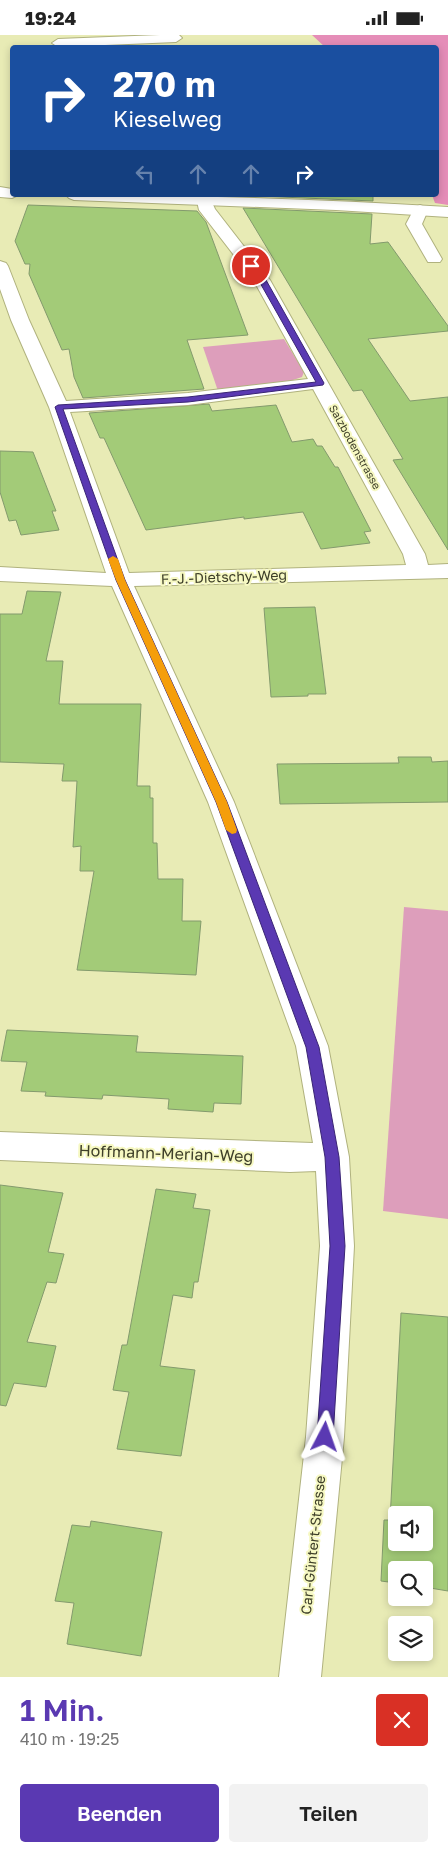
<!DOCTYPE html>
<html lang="de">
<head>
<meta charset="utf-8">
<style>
  :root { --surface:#fff; --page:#f2f2f2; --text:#222; --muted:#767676; --accent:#5a39b2 }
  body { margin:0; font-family:"Golos Text",sans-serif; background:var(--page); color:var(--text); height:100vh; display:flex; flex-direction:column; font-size:19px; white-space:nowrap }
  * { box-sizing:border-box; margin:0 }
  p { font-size:16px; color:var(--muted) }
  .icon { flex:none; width:28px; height:28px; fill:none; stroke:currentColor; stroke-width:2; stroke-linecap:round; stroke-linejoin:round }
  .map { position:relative; height:1642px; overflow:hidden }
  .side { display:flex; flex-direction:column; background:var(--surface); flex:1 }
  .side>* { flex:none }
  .banner { position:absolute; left:10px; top:10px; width:429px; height:152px; border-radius:5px; box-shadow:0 2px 8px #0003; background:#1a4fa0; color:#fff; overflow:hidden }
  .controls { position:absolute; left:388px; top:1471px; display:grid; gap:10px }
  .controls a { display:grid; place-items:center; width:45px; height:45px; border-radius:5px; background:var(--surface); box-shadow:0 2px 8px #0003; font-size:25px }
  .pin { position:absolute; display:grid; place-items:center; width:42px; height:42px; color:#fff; margin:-21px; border:2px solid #fff; border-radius:50%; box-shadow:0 1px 5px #0007 }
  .me { position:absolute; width:55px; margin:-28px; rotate:4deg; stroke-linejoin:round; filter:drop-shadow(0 0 4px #0008) }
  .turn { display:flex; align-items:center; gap:18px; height:105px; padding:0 20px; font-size:22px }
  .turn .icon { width:65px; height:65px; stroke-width:2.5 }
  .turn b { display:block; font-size:35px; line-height:42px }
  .lanes { display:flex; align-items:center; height:48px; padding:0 20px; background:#0003; justify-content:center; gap:25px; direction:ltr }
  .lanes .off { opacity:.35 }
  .round { display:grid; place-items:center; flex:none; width:52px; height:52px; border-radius:5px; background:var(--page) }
  .summary { display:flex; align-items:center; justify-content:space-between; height:85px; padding:0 20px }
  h1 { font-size:30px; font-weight:600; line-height:38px; color:var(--accent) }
  .action { display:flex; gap:10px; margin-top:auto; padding:10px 20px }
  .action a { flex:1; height:58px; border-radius:5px; background:var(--accent); color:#fff; font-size:20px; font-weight:600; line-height:58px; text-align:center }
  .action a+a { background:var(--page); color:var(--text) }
  .status { display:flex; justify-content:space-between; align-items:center; height:35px; padding:0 25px; background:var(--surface); direction:ltr }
  .status svg { height:14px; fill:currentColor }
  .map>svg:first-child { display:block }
</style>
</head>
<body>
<div class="status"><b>19:24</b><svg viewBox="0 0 49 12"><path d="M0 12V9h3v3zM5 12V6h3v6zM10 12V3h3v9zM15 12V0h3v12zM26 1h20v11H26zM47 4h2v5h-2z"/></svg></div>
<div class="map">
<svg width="448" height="1642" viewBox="0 0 448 1642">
  <rect width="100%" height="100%" fill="#e8ebb5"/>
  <g fill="#dd9ebb">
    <polygon points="284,304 304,337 302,342 284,348 218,356 203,312"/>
    <polygon points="404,872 448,876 448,1184 383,1176"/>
  </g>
  <polygon fill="#e58db8" points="312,0 448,0 448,170 435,168 432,160 436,160 436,12 325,12"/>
  <g fill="#a3cb78" stroke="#839a6d" fill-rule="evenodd">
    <polygon points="235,160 373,160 373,166"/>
    <polygon points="28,170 197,176 206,187 248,300 187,305 204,354 83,363 74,342 69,314 62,315 29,239 30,229 25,229 15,206"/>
    <polygon points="243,173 372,179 370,209 388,207 448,291 448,296 368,304 410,366 448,362 448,515 393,425 403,424 362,355 353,356"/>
    <polygon points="209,369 212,376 276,370 292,407 313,404 317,411 322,411 335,432 338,432 371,496 364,497 370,508 321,514 303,477 244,484 244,482 146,495 104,403 100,403 89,378"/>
    <polygon points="0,416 33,417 56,476 52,476 59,495 21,500 16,485 9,486 0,457"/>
    <polygon points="27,556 61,557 46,626 63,626 59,669 141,669 137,751 150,751 150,763 153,763 153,808 157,808 158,844 183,844 182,886 201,886 196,940 77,935 94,836 80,836 81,811 73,812 77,746 62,746 64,729 0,727 0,579 22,579"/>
    <polygon points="315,572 326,659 308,659 308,661 271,662 264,573"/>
    <polygon points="398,722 431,722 432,727 448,726 448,767 280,769 277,729 399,728"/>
    <polygon points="7,995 138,1001 136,1017 243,1021 241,1069 214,1068 213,1077 168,1074 169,1064 103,1060 102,1064 45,1061 46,1057 21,1056 27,1027 1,1026"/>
    <polygon points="0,1150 63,1158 48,1217 64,1219 56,1248 47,1247 27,1307 56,1311 46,1352 14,1348 6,1371 0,1370"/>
    <polygon points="156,1154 196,1159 193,1173 210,1175 198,1247 194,1247 192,1263 173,1260 160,1331 195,1335 181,1421 117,1414 129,1357 113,1355 122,1310 127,1310"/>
    <path d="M401 1278 448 1282V1556L424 1552V1535H396V1548L381 1546 384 1485H390ZM396 1480H424V1508H396Z"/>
    <polygon points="91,1486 162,1497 141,1621 67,1609 74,1568 55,1566 72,1490 90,1492"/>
  </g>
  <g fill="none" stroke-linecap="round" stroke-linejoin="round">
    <g stroke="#b0b27e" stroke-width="2">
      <g id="street">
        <polygon points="160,0 179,0 182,3 176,7 58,12 52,8 58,4"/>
        <path d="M205 161 210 163 215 174 270 245 425 519 428 530 448 529V543L134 551 234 767 328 1011 349 1122 354 1211 344 1402 321 1642H279L306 1402 320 1211 316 1136 290 1137 0 1125V1097L313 1108 296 1011 208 767 112 551 0 546V532L106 538 49 372 11 285 0 254V226L6 228 8 231 29 285 66 366 188 358 308 344 254 246 199 175 197 166 200 163ZM313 354 403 519 406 530 129 538 70 377 188 370Z"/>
        <polygon points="420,170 425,172 428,175 422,189 442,224 440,227 428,227 406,189 415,172"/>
      </g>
    </g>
    <g stroke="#b0b27e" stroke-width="2">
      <g id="secondary">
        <polygon points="0,152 12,154 12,160 18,160 12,163 0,162"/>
        <path d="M66 160C194 160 321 164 448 172V182L336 175 74 165 69 163Z"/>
      </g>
    </g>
    <use href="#street" fill="#fff" fill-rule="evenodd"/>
    <use href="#secondary" fill="#fff" fill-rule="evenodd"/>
  </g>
  <polygon fill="#5a39b2" stroke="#3a2574" points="249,230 254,230 266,245 324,348 323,350 188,367 63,374 125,545 227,767 319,1012 339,1122 345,1211 333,1402 330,1408 325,1410 319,1408 317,1402 330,1211 325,1122 306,1012 216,767 116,545 55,372 58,370 188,362 316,347 259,246 248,231"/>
  <polygon fill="#f59e0b" points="113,521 118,524 125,545 227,767 237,795 236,798 232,799 226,795 216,767 116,545 108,524"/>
  <g text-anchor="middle" stroke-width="4" stroke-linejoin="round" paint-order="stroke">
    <g font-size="11" fill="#3e3f29" stroke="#f6f8c2">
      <text transform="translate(355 412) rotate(61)" y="4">Salzbodenstrasse</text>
    </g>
    <g font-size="14" fill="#3e3f29" stroke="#f6f8c2">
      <text transform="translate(224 542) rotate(-2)" y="5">F.-J.-Dietschy-Weg</text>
      <text transform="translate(313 1510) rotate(-84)" y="5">Carl-Güntert-Strasse</text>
    </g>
    <g font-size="16" fill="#3e3f29" stroke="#f6f8c2">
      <text transform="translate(166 1118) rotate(2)" y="6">Hoffmann-Merian-Weg</text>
    </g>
  </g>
</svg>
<div class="controls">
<a><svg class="icon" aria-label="sound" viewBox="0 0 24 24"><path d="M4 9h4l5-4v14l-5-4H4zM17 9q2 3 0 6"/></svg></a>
<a><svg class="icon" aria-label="search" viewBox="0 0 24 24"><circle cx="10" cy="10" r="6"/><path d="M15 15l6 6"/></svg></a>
<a><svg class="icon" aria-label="layers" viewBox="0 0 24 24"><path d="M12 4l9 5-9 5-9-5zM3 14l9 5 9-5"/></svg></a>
</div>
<div class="pin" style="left:251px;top:231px;background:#d93025"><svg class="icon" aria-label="arrive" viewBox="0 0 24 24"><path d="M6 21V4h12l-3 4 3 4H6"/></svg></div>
<svg class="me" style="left:325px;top:1402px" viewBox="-20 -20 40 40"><path d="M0-17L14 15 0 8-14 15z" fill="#5a39b2" stroke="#fff" stroke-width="4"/></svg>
<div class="banner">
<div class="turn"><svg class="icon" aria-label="right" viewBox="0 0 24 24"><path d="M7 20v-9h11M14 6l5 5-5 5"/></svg><div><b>270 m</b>Kieselweg</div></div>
<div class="lanes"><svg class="icon off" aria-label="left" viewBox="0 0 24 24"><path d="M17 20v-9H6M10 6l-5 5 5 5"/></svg><svg class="icon off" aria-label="ahead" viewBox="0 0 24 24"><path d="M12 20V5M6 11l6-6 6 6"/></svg><svg class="icon off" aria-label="ahead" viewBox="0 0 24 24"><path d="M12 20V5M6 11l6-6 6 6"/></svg><svg class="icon" aria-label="right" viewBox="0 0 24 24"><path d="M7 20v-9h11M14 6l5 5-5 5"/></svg></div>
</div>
</div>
<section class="side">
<div class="summary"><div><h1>1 Min.</h1><p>410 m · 19:25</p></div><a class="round" style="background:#d93025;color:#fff"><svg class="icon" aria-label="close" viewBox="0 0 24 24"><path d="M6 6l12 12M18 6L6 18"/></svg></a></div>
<div class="action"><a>Beenden</a><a>Teilen</a></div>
</section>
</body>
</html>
